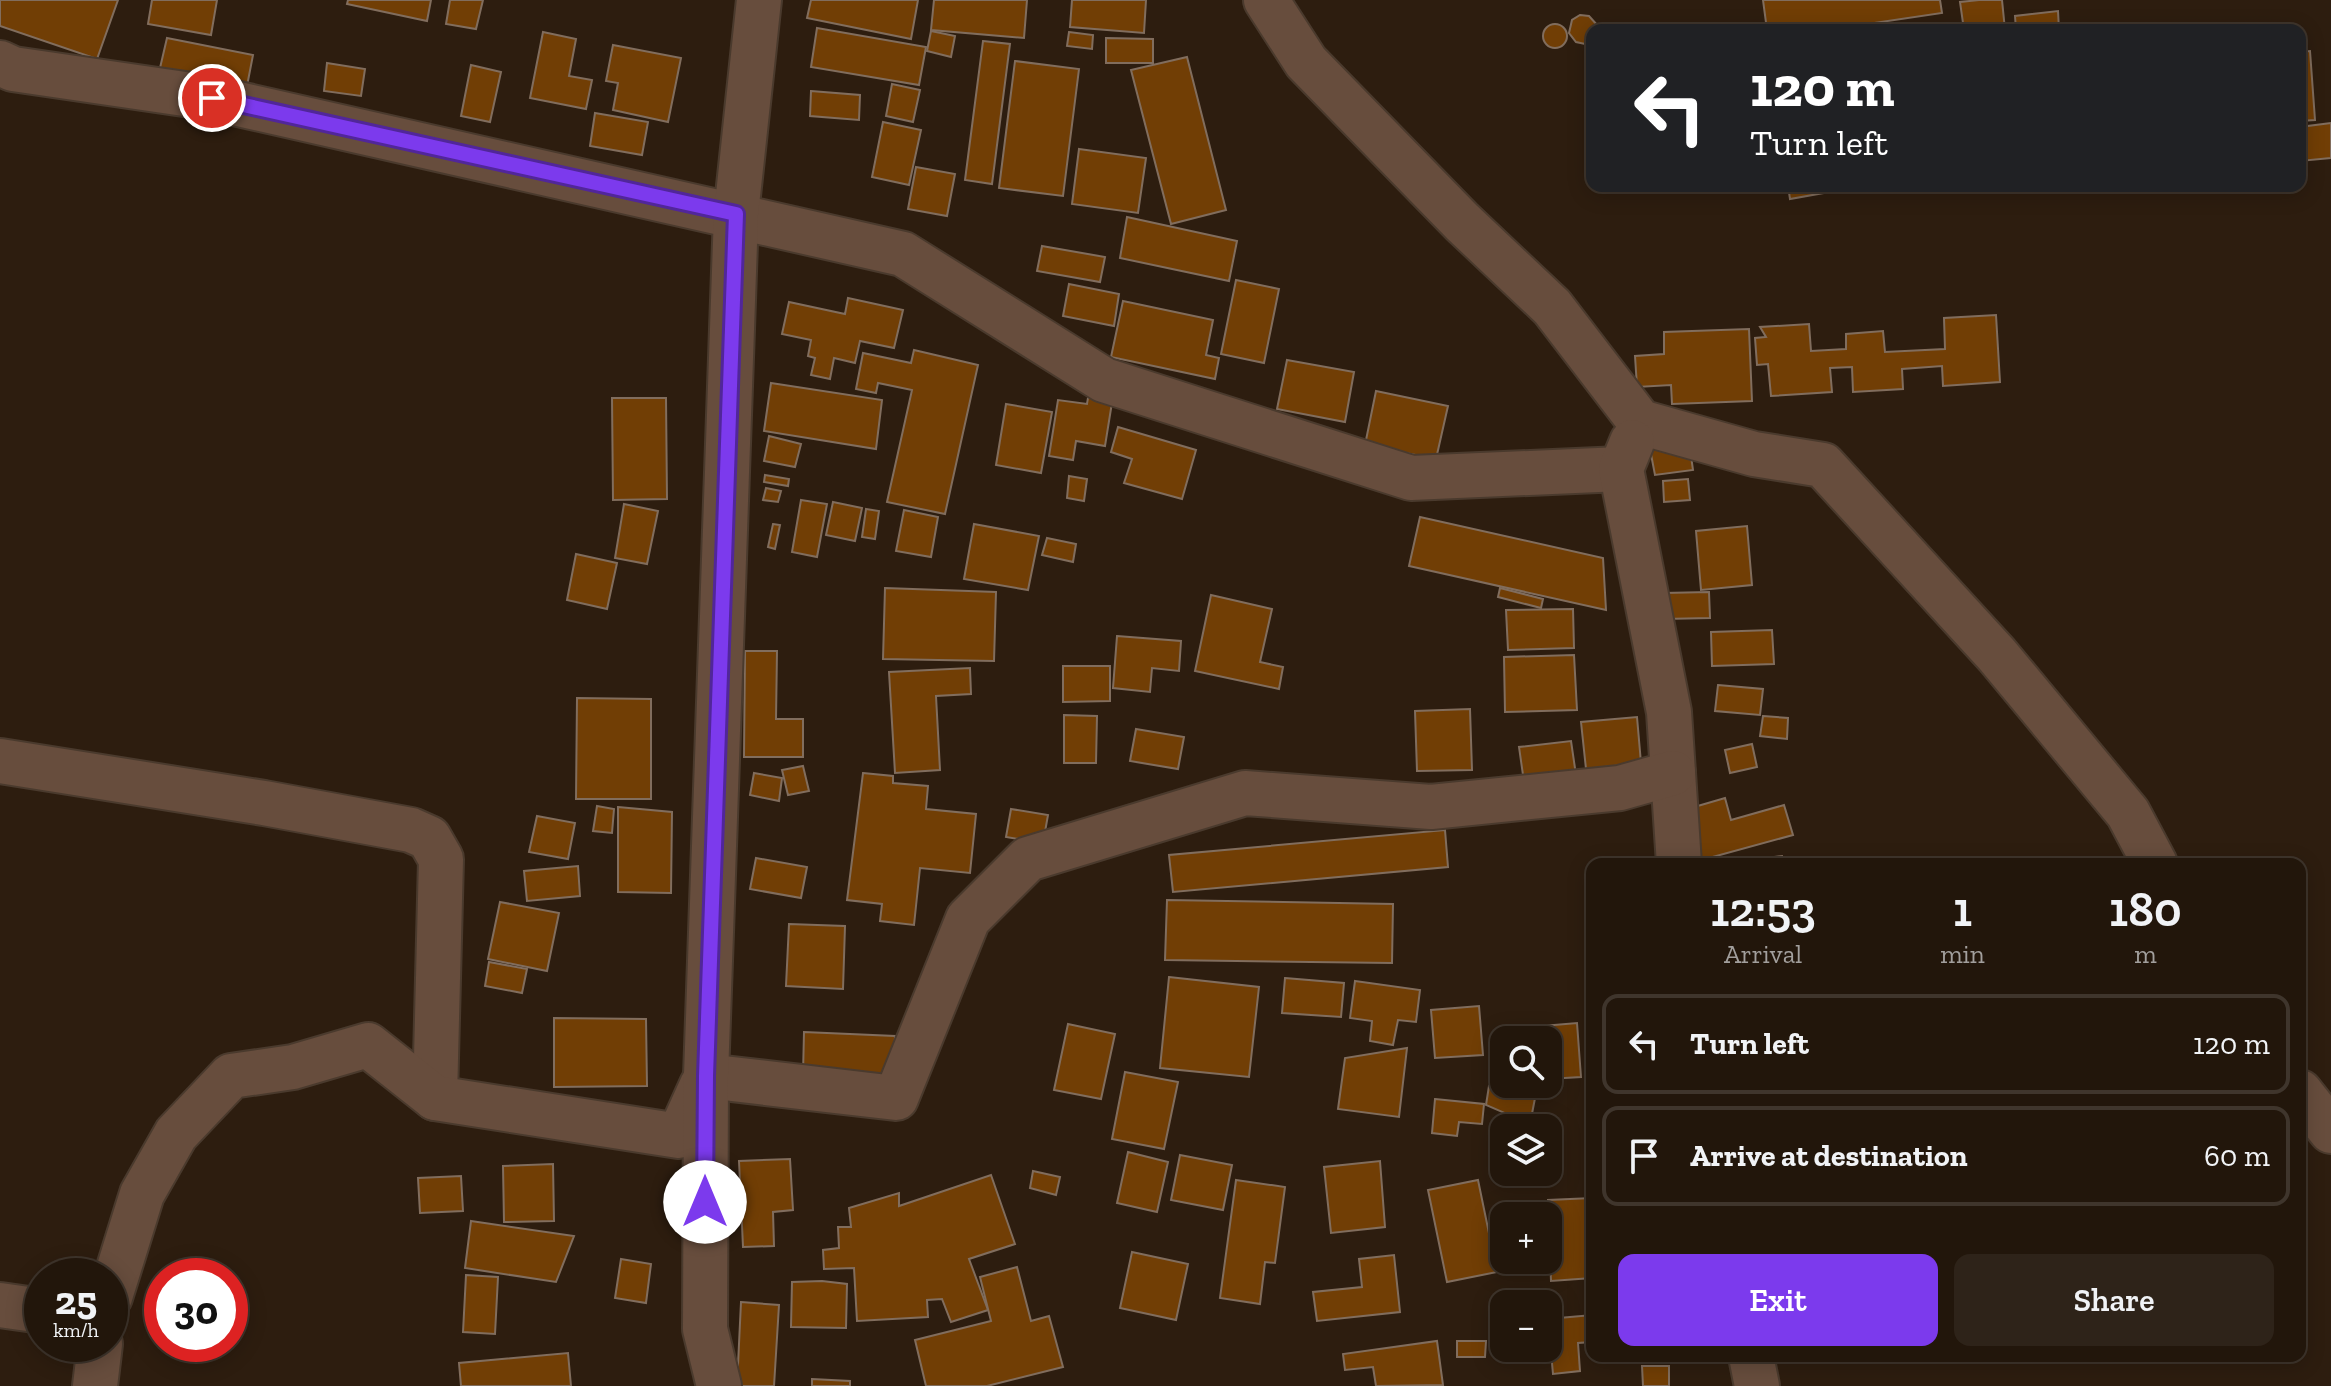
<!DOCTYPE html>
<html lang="en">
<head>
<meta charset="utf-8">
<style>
  :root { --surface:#22160b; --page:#2e2319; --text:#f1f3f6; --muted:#a29f9d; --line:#3f352c; --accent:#7c3aed }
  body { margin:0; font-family:"Zilla Slab",serif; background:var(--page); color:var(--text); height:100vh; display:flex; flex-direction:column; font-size:30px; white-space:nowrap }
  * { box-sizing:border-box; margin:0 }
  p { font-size:26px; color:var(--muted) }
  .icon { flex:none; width:44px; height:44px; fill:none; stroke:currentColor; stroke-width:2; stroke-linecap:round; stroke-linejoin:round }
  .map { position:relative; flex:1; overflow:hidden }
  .panel { position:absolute; left:1586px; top:858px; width:720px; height:504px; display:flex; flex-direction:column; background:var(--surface); border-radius:16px; box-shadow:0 4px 20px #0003,0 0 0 2px var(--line) }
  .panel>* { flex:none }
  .banner { position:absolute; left:1586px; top:24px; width:720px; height:168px; border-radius:16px; box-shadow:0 4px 20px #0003,0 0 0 2px var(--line); background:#202124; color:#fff; overflow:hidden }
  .controls { position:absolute; left:1490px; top:1026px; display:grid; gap:16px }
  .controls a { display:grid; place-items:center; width:72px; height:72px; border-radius:16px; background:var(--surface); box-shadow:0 4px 20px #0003,0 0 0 2px var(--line); font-size:40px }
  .speed { position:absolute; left:24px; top:1258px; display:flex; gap:16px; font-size:40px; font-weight:700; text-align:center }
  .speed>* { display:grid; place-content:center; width:104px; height:104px; border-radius:50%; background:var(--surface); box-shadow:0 4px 20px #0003,0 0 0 2px var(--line); line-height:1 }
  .speed small { font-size:20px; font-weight:400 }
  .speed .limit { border:12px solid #d22; background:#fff; color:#111 }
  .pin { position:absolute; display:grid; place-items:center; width:68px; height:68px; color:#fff; margin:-34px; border:4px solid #fff; border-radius:50%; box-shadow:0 2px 8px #0007 }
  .me { position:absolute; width:88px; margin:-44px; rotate:0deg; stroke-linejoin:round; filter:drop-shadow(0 0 6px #0008) }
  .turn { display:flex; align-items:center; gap:28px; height:168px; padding:0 32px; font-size:36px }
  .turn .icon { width:104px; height:104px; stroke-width:2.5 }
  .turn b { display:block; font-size:56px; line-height:68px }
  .eta { display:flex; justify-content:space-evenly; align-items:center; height:136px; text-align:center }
  .eta b { font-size:48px; font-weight:600; line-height:56px }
  .primary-button { display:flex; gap:16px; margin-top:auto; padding:16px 32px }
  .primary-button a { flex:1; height:92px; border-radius:16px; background:var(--accent); color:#fff; font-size:32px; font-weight:600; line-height:92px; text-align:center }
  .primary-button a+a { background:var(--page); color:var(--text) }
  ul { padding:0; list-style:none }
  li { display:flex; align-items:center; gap:24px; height:100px; margin:0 16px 12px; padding:0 16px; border:4px solid var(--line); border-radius:16px }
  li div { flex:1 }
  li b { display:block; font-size:30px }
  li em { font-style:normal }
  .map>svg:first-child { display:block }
</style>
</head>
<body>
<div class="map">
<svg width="2331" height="1386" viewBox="0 0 2331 1386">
  <rect width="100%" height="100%" fill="#2d1d0f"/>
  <g fill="#713e05" stroke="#816d5d" stroke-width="2">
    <polygon points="0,0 118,0 97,59 0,26"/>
    <polygon points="152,0 217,0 211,35 148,24"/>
    <polygon points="348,0 431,0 427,21 347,4"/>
    <polygon points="450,0 483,0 476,29 446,24"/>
    <polygon points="811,0 918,0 911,39 807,18"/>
    <polygon points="934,0 1027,0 1024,38 931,30"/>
    <polygon points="1072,0 1146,0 1144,33 1070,27"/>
    <polygon points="1763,0 1940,0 1942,13 1827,30 1767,30"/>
    <polygon points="1979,0 2002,0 2005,30 1964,30 1960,2"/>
    <polygon points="2058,11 2059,30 2016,30 2015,16"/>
    <polygon points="1580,15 1589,16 1598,26 1598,30 1592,30 1592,41 1585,44 1576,42 1569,33 1572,20"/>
    <circle cx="1555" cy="36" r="12"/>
    <polygon points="817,28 926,47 919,85 811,67"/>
    <polygon points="931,31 955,36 951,57 927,51"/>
    <polygon points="543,32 576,39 569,76 592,80 586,109 530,98"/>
    <polygon points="1069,32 1093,35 1092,49 1067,46"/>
    <polygon points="167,38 253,55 247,86 160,68"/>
    <polygon points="1106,38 1153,39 1153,63 1106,63"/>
    <polygon points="983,41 1010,44 992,184 965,180"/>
    <polygon points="613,45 681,58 668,122 613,110 618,83 606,81"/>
    <polygon points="2310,51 2315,120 2300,121 2300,52"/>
    <polygon points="1187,57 1226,210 1171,224 1131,70"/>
    <polygon points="1015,61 1079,69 1063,196 999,188"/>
    <polygon points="327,63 365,69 361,96 324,91"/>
    <polygon points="471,65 501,72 490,122 461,116"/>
    <polygon points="892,84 920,90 913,122 886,116"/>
    <polygon points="811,91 860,95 859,120 810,116"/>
    <polygon points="595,113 648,122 642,155 590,146"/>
    <polygon points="883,122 921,130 909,185 872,177"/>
    <polygon points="2331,123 2331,158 2300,161 2300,127"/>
    <polygon points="1079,149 1146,158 1138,213 1072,204"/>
    <polygon points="916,167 955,174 947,216 908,209"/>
    <polygon points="1788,186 1863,186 1790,199"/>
    <polygon points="1127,217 1237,241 1229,281 1120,258"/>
    <polygon points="1042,246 1105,257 1100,282 1037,271"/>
    <polygon points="1236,280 1279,289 1264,363 1221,354"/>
    <polygon points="1069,284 1119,294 1114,326 1063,316"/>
    <polygon points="848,298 903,310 894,348 860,341 855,363 834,358 830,379 811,375 815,358 808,356 811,340 782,334 789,302 845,314"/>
    <polygon points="1123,301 1213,320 1206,355 1219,358 1215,379 1111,357"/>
    <polygon points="1996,315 2000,382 1943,386 1942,366 1902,369 1903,389 1853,392 1852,367 1830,368 1832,392 1771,396 1768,364 1757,365 1755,338 1766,337 1760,327 1809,324 1811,351 1846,349 1846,334 1883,331 1885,352 1945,349 1944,318"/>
    <polygon points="1749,329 1752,401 1672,404 1671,385 1637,387 1635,356 1664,354 1664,332"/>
    <polygon points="914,350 978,365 945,514 887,502 912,390 878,383 876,393 856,389 863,353 911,363"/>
    <polygon points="1287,360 1354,372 1345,422 1277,409"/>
    <polygon points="771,383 882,400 876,449 764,431"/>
    <polygon points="1090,386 1114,390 1105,446 1076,441 1073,460 1049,456 1058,400 1087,404"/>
    <polygon points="1376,391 1448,406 1436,459 1365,445"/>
    <polygon points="612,398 666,398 667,499 613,500"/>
    <polygon points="1006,404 1052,412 1041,473 996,465"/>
    <polygon points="1118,427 1196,450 1182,499 1124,483 1132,459 1111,452"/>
    <polygon points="769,436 801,444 795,467 764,461"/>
    <polygon points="1689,442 1693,470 1655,475 1650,449"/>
    <polygon points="765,475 789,479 788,486 764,482"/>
    <polygon points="1069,476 1087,479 1084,501 1067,498"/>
    <polygon points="1688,479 1690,500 1664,502 1663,481"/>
    <polygon points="766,488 781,491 778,502 763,500"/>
    <polygon points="801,500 827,504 817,557 792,552"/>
    <polygon points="833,502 862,508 855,541 826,535"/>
    <polygon points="624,504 658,511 647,564 615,558"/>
    <polygon points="866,509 879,511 875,539 862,537"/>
    <polygon points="904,510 938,517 931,557 896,551"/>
    <polygon points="1420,517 1603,558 1606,610 1409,566"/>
    <polygon points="773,524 780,525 775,549 768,547"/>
    <polygon points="974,524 1039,536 1028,590 964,579"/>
    <polygon points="1747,526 1752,585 1701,590 1696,531"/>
    <polygon points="1047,538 1076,544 1073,562 1042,555"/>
    <polygon points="576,554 617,563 607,609 567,600"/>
    <polygon points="885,588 996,592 994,661 883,659"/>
    <polygon points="1500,588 1543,599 1541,608 1498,597"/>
    <polygon points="1709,592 1710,618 1663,619 1663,593"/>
    <polygon points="1211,595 1272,609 1260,662 1283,667 1279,689 1195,671"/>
    <polygon points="1573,609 1574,648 1508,650 1506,610"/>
    <polygon points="1772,630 1774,664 1712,666 1711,632"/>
    <polygon points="1117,636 1181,641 1179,671 1152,668 1150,692 1113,688"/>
    <polygon points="745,651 777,651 776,719 803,719 803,757 744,757"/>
    <polygon points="1574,655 1577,710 1505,712 1504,657"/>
    <polygon points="1063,666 1110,666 1110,701 1063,702"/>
    <polygon points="970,668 971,694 936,696 940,770 895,773 889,672"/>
    <polygon points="1718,685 1763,689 1760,715 1715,711"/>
    <polygon points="577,698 651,699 651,799 576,799"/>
    <polygon points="1470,709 1472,770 1417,771 1415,711"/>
    <polygon points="1064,715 1097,716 1096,763 1064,763"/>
    <polygon points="1763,716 1788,718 1787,739 1760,736"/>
    <polygon points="1637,717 1641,763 1586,769 1581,722"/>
    <polygon points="1136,729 1184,737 1178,769 1130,761"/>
    <polygon points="1571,741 1576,775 1524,782 1519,747"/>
    <polygon points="1752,744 1757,767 1730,773 1725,750"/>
    <polygon points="803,766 809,791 788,795 782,770"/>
    <polygon points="754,773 782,778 779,801 750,795"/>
    <polygon points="863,773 893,776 893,783 928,786 926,809 976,814 970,873 920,868 914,925 880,921 882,904 847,900"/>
    <polygon points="1725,798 1731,820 1784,805 1793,835 1698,861 1684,810"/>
    <polygon points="597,806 614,809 612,833 593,831"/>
    <polygon points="618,807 672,812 671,893 618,892"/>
    <polygon points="1011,809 1048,815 1043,843 1006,837"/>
    <polygon points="537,816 575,823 568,859 529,852"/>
    <polygon points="1445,830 1448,867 1173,892 1169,855"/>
    <polygon points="1782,856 1783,864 1743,864 1743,861"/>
    <polygon points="756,858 807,867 801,898 750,889"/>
    <polygon points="578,866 580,896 527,901 524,871"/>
    <polygon points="1167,900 1393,904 1392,963 1165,960"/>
    <polygon points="500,902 559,913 547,971 488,959"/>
    <polygon points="789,924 845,926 843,989 786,986"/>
    <polygon points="489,962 527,969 522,993 485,986"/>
    <polygon points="1169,977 1259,987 1249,1077 1160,1068"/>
    <polygon points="1285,978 1344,983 1341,1017 1282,1013"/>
    <polygon points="1355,981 1420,990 1416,1022 1398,1020 1393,1045 1370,1041 1372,1021 1350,1018"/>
    <polygon points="1479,1006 1483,1055 1435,1058 1431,1010"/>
    <polygon points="554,1018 646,1019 647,1086 554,1087"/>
    <polygon points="1577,1023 1581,1077 1548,1079 1548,1040 1532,1040 1531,1027"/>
    <polygon points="1068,1024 1115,1034 1101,1099 1054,1090"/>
    <polygon points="804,1032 895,1036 894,1077 803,1074"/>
    <polygon points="1407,1048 1399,1117 1338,1109 1345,1058"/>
    <polygon points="1125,1072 1178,1082 1164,1149 1112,1139"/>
    <polygon points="1489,1086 1536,1093 1530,1124 1486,1105"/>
    <polygon points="1435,1099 1484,1104 1482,1124 1459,1122 1457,1136 1432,1133"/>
    <polygon points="1128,1152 1168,1162 1157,1212 1117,1203"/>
    <polygon points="1180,1155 1232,1165 1223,1210 1171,1200"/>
    <polygon points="790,1159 793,1210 773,1212 774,1246 743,1247 739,1161"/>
    <polygon points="1380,1161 1385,1227 1331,1233 1324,1167"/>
    <polygon points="553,1164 554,1221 504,1222 503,1166"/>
    <polygon points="1033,1171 1060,1177 1056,1195 1030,1188"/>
    <polygon points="991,1175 1015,1244 969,1259 988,1310 951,1322 942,1299 927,1300 928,1317 857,1321 854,1268 824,1269 823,1250 839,1248 838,1227 851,1227 849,1208 899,1193 899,1206"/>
    <polygon points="461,1176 463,1211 420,1213 418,1178"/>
    <polygon points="1236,1180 1285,1187 1275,1263 1265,1262 1260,1304 1220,1298"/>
    <polygon points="1478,1180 1497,1272 1447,1282 1428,1190"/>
    <polygon points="1592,1198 1592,1278 1551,1281 1548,1200"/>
    <polygon points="471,1221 574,1236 556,1282 465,1268"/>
    <polygon points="1132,1252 1188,1264 1176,1320 1120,1308"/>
    <polygon points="1394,1255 1400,1312 1317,1321 1313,1292 1362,1287 1359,1259"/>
    <polygon points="621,1259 651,1264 646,1303 615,1298"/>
    <polygon points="1017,1267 1031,1321 1049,1316 1063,1367 987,1386 926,1386 915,1340 991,1321 980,1277"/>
    <polygon points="466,1275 498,1277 495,1334 463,1332"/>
    <polygon points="822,1281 847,1284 846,1328 791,1327 792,1282"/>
    <polygon points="741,1302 779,1305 774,1386 737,1386"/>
    <polygon points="1592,1315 1592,1342 1578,1343 1580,1371 1553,1374 1548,1319"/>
    <polygon points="1437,1341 1443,1385 1376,1386 1373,1367 1345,1370 1343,1354"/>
    <polygon points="1457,1341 1486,1341 1485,1357 1457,1357"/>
    <polygon points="568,1353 571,1386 461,1386 459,1363"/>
    <polygon points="1642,1366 1669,1366 1669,1386 1643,1386"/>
    <polygon points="812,1379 850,1381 850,1386 812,1386"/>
  </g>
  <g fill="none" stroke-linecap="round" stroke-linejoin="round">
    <g stroke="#4a3a2d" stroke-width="48">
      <g id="street">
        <polyline points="1266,0 1306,62 1462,222 1552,307 1640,422 1754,454 1823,465 1997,655 2128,813 2155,864"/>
        <polyline points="0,63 13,69 212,98 903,254 1104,380 1411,478 1621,469"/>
        <polyline points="1632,442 1621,469 1669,712 1679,864"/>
        <polyline points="0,761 264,803 411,830 429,838 441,859 435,1098"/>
        <polyline points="706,1076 896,1098 968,919 1028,859 1245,793 1431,807 1620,788 1673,773"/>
        <polyline points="2300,1092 2331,1131"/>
        <polyline points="110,1297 142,1194 176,1134 231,1076 293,1067 368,1045 435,1098 679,1136 702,1085"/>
        <polyline points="0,1305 42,1311"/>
        <polyline points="1751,1356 1757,1386"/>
        <polyline points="95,1386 100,1344"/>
        <polyline points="719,1386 705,1329 706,1076 736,214 759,0"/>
      </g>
    </g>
    <use href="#street" stroke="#674d3d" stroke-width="44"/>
  </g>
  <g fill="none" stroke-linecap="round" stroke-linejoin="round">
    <g stroke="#51269a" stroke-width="20">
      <polyline id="route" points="212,98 736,214 706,1076 705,1202"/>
    </g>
    <use href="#route" stroke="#7c3aed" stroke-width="14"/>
  </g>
</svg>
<div class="controls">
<a><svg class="icon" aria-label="search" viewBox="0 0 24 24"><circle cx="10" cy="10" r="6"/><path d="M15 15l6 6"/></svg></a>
<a><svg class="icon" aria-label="layers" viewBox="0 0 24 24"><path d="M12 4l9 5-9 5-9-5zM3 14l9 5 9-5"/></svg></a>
<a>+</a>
<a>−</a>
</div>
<div class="speed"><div>25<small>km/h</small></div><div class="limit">30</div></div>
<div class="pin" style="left:212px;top:98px;background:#d93025"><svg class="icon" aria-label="arrive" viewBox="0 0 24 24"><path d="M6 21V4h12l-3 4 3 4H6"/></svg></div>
<svg class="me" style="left:705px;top:1202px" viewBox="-20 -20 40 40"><circle r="19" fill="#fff"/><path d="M0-13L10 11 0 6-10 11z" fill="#7c3aed"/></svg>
<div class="banner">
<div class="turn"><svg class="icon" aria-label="left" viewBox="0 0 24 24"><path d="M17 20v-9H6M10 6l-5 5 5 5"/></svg><div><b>120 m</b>Turn left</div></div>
</div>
<section class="panel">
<div class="eta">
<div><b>12:53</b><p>Arrival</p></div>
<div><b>1</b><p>min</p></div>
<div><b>180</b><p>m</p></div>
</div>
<ul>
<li><svg class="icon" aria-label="left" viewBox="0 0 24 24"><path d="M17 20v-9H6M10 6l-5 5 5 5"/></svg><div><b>Turn left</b></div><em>120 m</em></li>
<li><svg class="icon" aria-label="arrive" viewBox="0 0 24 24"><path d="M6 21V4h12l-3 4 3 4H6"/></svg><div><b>Arrive at destination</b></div><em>60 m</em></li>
</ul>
<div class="primary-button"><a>Exit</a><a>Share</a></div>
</section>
</div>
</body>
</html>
